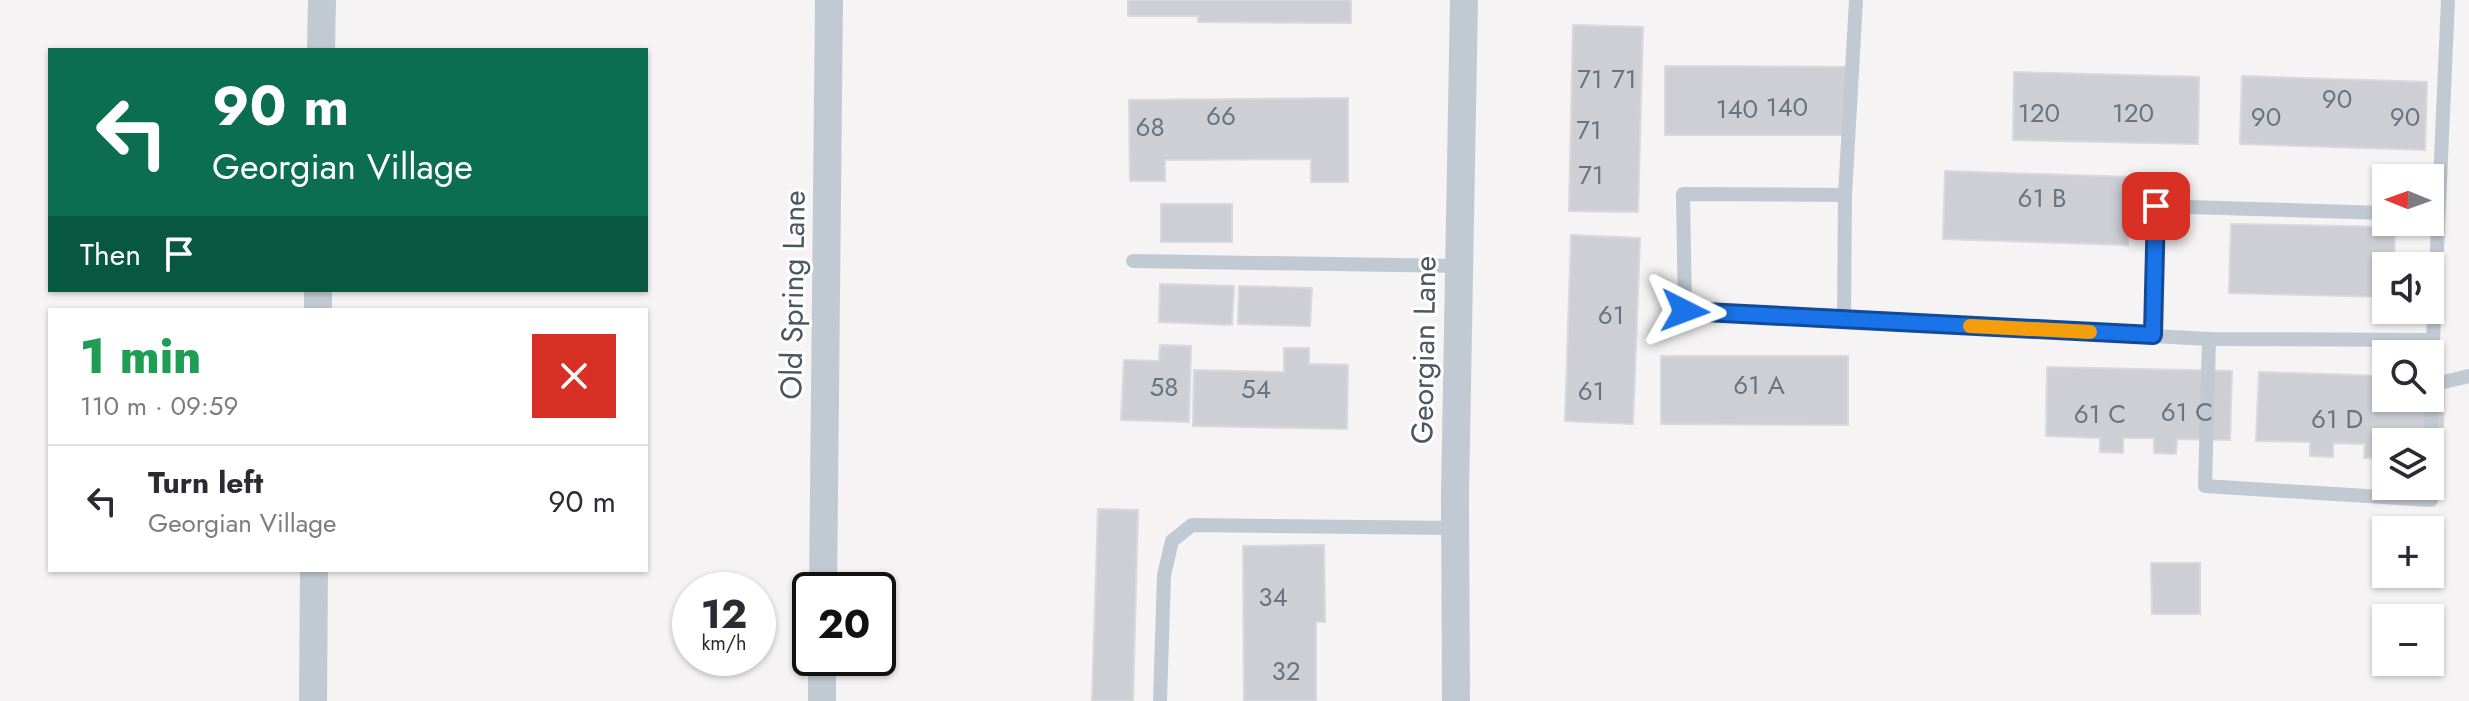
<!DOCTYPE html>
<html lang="en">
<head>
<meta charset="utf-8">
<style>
  :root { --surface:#fff; --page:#f2f2f3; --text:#2b2b33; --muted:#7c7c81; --line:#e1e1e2 }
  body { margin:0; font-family:Jost,sans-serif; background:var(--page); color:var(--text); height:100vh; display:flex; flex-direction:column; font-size:30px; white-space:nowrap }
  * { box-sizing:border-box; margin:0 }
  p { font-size:26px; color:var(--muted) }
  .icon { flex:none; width:44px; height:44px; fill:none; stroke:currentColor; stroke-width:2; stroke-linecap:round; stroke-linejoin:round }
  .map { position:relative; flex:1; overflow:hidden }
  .drawer { position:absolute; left:48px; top:308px; width:600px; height:264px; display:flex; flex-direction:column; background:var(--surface); border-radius:0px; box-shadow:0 2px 6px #0004 }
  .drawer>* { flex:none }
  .top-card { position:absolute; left:48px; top:48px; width:600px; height:244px; border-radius:0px; box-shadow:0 2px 6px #0004; background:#0b6e4f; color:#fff; overflow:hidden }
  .needle { width:52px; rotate:271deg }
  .buttons { position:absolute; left:2372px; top:164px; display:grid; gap:16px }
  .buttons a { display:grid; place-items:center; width:72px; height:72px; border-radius:0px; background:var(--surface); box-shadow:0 2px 6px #0004; font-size:40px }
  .speed { position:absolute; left:672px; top:572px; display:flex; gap:16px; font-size:40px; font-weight:700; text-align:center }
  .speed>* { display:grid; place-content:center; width:104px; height:104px; border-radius:50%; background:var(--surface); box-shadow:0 2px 6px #0004; line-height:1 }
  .speed small { font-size:20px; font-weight:400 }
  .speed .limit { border:4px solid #111; border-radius:12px; background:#fff; color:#111 }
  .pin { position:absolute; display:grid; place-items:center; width:68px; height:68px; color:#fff; margin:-34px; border-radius:16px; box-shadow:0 4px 12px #0006 }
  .me { position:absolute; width:88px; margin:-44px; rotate:93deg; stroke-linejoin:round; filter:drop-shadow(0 0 6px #0008) }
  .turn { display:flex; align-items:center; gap:28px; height:168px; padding:0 32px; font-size:36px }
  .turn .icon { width:104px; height:104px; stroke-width:2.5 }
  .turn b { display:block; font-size:56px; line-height:68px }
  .then { display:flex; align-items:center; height:76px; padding:0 32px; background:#0003; gap:16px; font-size:30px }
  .round { display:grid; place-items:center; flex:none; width:84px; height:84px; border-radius:0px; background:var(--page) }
  .headline { display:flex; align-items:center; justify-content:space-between; height:136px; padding:0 32px }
  h1 { font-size:48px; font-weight:800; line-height:60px; color:#1e9e55 }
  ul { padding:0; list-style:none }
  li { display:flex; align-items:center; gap:24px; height:112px; padding:0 32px; border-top:2px solid var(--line) }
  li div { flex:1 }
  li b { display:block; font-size:30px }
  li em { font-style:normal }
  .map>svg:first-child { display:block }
</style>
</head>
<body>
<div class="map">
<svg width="2469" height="701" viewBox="0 0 2469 701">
  <rect width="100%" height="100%" fill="#f5f3f3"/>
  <g fill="#cdcfd5" stroke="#d7d9de" stroke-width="2">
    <polygon points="1128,0 1351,0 1351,23 1198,22 1198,16 1128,16"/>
    <polygon points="1573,25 1643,27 1638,212 1569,211"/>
    <polygon points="1665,66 1851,67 1851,135 1665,135"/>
    <polygon points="2014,72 2199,77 2198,144 2013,140"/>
    <polygon points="2242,76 2427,82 2425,150 2240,144"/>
    <polygon points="1348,98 1348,182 1311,182 1311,159 1165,160 1165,181 1130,181 1129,100"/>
    <polygon points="1945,171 2130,177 2128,245 1943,239"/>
    <rect x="1161" y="204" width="71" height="38"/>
    <polygon points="2231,224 2395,227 2394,266 2386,266 2386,297 2229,293"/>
    <polygon points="1571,235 1640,238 1633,424 1565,421"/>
    <polygon points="1160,284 1234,286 1232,325 1159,322"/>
    <polygon points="1239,286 1312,288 1310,326 1238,324"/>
    <polygon points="1160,345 1191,346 1189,422 1121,420 1124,360 1159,361"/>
    <polygon points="1284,348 1309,348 1309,364 1348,365 1347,429 1193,426 1194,370 1284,372"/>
    <polygon points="1661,356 1848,356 1848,425 1661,424"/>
    <polygon points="2047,367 2232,371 2230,440 2177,439 2176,454 2154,453 2154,438 2123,438 2123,453 2100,452 2100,438 2046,436"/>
    <polygon points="2259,372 2386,376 2386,398 2430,398 2444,378 2443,446 2430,446 2430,442 2386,442 2386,459 2364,458 2365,444 2333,443 2333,457 2310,456 2310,442 2256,441"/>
    <polygon points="1098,509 1138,510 1133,701 1092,701"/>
    <polygon points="1324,545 1325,622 1316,622 1316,701 1244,701 1243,546"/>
    <polygon points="2151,563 2200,563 2200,614 2152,614"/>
  </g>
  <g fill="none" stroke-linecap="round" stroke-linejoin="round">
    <g stroke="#c1cad2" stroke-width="14">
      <polyline points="1845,195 1683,194 1685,311 2209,339 2433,340"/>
      <polyline points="1133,261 1459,266"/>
      <polyline points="1844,319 1845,195 1856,0"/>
      <polyline points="2153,335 2156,206 2386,213"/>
      <polyline points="2209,339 2205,486 2431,500 2431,385 2469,376"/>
      <polyline points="2431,385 2448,0"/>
      <polyline points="1160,701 1164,575 1172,541 1192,525 1456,528"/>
    </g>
    <g stroke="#c1cad2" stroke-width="28">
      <polyline points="321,50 322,0"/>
      <polyline points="318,310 318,290"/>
      <polyline points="823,590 829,0"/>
      <polyline points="313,701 314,570"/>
      <polyline points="822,701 822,658"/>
      <polyline points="1456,701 1455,494 1464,0"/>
    </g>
  </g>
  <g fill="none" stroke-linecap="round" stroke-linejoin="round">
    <g stroke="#114b97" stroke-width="20">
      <polyline id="route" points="1685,311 2153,335 2156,206"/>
    </g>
    <use href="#route" stroke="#1a73e8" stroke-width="14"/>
    <polyline stroke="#f59e0b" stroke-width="14" points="1970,326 2090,332"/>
  </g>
  <g text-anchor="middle" stroke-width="6" stroke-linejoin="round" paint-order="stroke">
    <g font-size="26" fill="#6b747e">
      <text x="1590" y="88">71</text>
      <text x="1624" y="88">71</text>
      <text x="2337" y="108">90</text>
      <text x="1787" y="116">140</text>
      <text x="1737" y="118">140</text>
      <text x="2039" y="122">120</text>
      <text x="2133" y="122">120</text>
      <text x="1221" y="125">66</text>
      <text x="2266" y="126">90</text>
      <text x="2405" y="126">90</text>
      <text x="1150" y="136">68</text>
      <text x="1589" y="139">71</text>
      <text x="1591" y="184">71</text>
      <text x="2042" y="207">61 B</text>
      <text x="1611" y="324">61</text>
      <text x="1759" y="394">61 A</text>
      <text x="1164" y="396">58</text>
      <text x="1256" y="398">54</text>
      <text x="1591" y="400">61</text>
      <text x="2187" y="421">61 C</text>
      <text x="2100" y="423">61 C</text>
      <text x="2337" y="428">61 D</text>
      <text x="1273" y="606">34</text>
      <text x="1286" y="680">32</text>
    </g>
    <g font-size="30" fill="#4a5661" stroke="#fff">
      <text transform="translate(793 295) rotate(-89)" y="10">Old Spring Lane</text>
      <text transform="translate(1424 350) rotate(-89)" y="10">Georgian Lane</text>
    </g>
  </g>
</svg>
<div class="buttons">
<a><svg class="needle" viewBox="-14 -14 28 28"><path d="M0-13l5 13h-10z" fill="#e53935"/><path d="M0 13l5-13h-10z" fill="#7c7c81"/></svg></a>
<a><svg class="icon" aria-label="sound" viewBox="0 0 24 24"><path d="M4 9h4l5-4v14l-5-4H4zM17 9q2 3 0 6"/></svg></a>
<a><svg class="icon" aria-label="search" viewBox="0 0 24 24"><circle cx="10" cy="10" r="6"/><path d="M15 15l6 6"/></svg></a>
<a><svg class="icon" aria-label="layers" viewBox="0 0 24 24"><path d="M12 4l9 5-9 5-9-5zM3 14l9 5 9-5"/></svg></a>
<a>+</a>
<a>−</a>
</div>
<div class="speed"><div>12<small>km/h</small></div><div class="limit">20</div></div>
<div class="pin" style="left:2156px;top:206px;background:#d93025"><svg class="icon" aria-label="arrive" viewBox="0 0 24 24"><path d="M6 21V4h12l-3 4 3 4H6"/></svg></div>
<svg class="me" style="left:1685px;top:311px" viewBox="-20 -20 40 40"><path d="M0-17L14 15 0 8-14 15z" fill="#1a73e8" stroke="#fff" stroke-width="4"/></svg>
<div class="top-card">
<div class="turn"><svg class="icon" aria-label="left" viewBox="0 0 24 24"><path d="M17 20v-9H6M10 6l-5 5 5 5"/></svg><div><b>90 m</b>Georgian Village</div></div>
<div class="then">Then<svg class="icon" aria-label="arrive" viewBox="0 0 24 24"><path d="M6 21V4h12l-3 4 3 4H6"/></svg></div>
</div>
<section class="drawer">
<div class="headline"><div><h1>1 min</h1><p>110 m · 09:59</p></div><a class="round" style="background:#d93025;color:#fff"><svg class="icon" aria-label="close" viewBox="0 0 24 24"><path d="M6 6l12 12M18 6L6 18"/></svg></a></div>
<ul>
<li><svg class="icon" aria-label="left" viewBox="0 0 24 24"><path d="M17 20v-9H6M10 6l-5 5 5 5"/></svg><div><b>Turn left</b><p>Georgian Village</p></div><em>90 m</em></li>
</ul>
</section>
</div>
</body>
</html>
